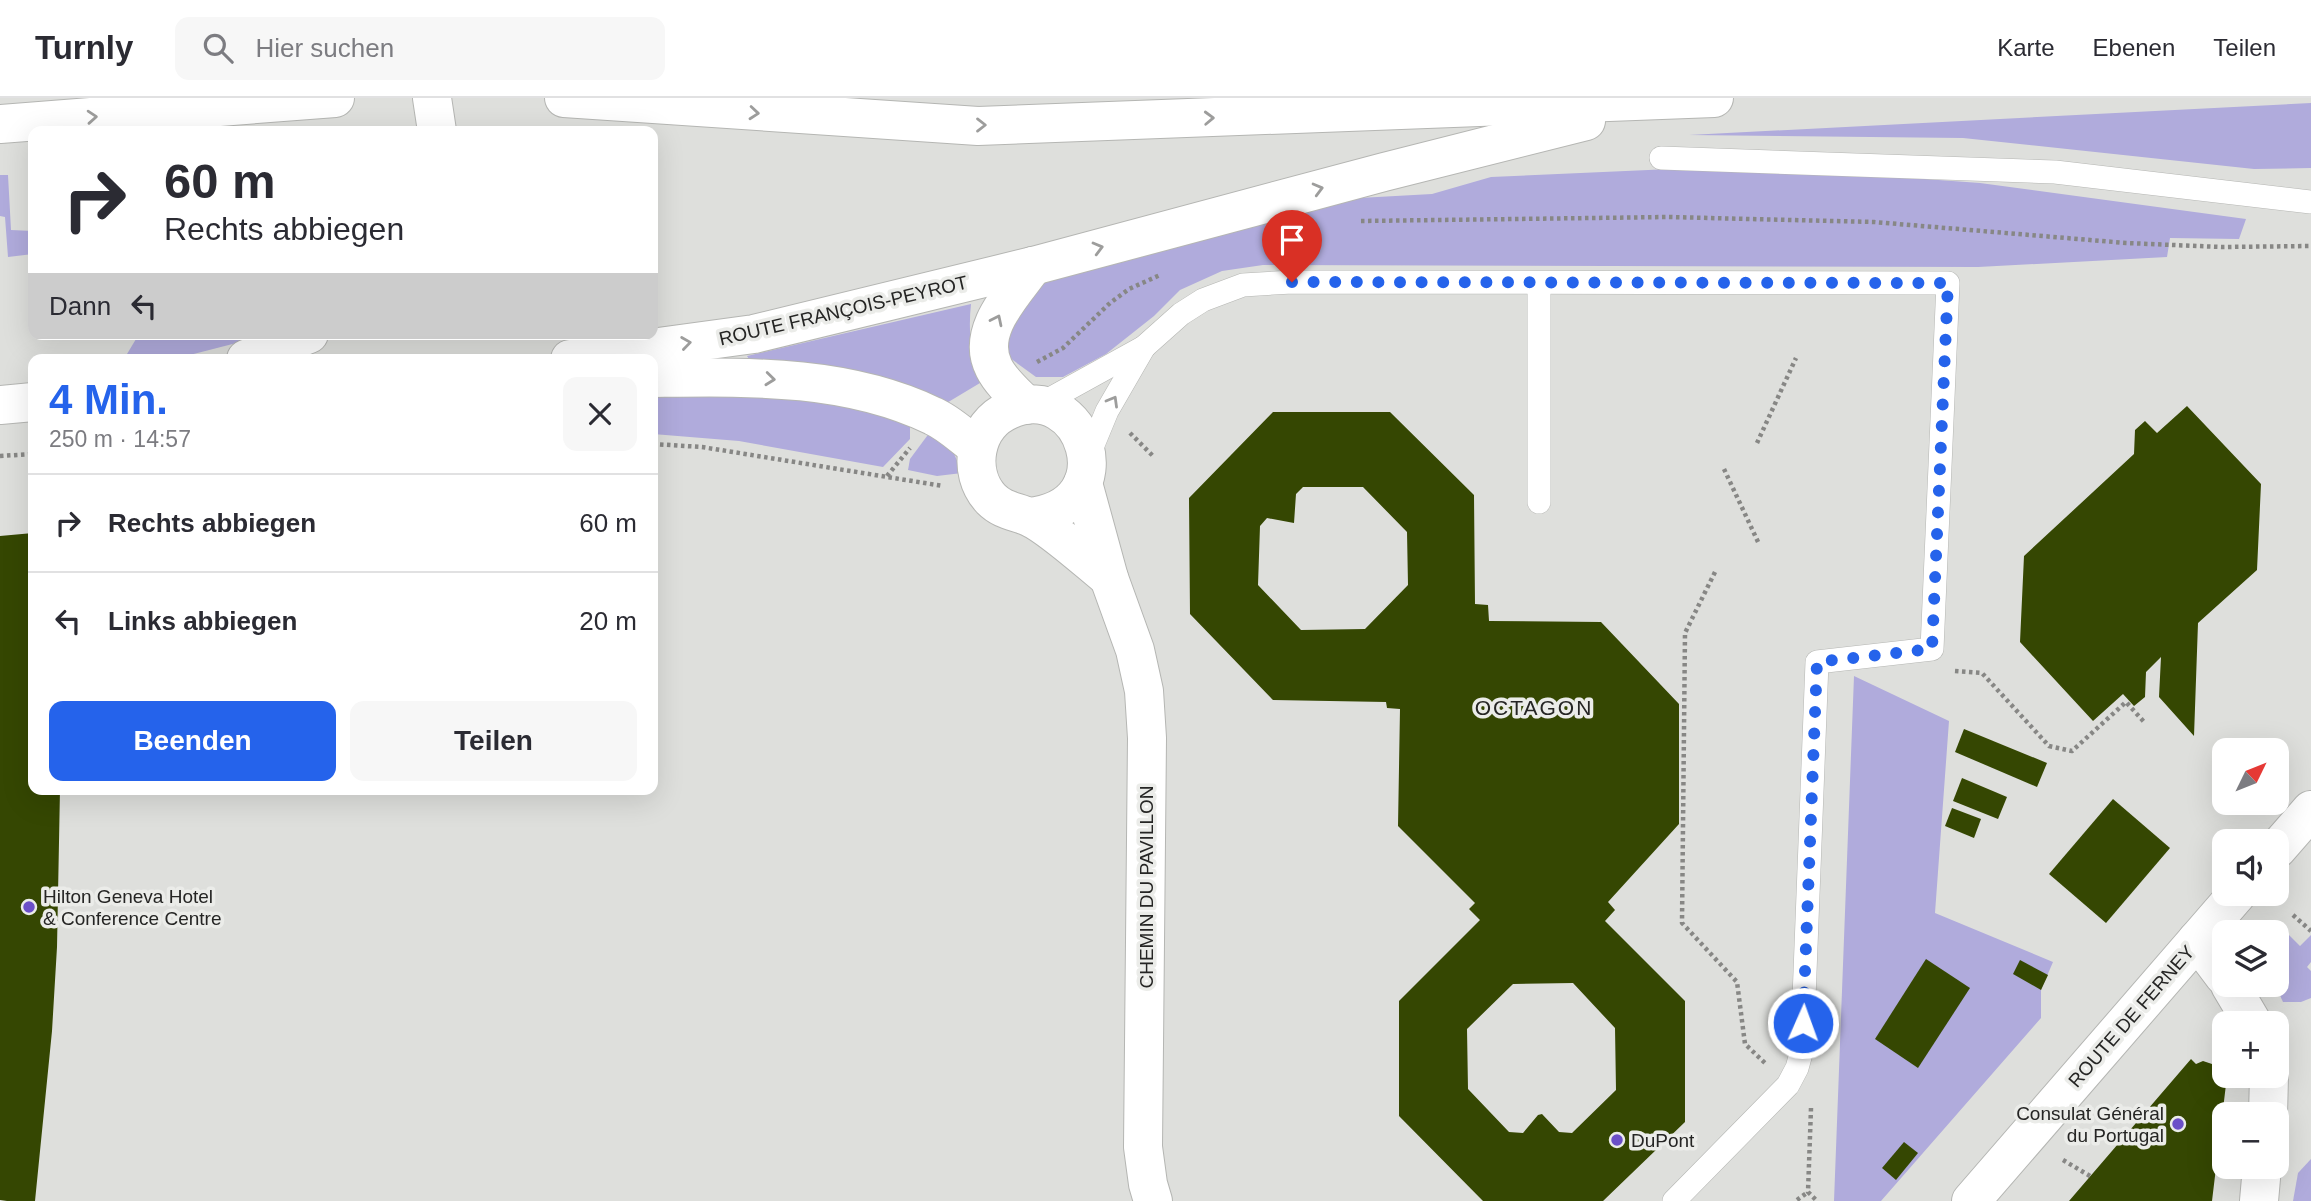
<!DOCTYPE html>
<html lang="de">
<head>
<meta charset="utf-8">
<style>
  :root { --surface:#fff; --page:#f7f7f7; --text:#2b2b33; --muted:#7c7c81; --line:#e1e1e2; --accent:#2563eb }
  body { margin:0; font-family:Arial,sans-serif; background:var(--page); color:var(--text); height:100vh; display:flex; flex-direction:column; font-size:26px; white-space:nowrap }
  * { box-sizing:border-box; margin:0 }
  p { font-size:23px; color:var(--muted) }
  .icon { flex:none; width:38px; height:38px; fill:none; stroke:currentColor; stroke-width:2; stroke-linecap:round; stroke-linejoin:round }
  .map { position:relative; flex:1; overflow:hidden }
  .details { position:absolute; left:28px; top:256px; width:630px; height:441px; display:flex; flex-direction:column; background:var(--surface); border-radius:14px; box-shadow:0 7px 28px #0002 }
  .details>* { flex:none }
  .top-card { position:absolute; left:28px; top:28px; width:630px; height:214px; border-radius:14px; box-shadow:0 7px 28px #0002; background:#fff; color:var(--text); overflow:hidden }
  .needle { width:46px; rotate:47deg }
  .tools { position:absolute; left:2212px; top:640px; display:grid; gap:14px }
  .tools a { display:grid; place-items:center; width:77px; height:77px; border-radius:14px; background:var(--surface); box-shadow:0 7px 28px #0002; font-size:35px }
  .pin { position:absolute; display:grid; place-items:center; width:60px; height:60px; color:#fff; margin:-72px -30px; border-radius:50% 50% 50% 0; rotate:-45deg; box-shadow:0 0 7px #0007 }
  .pin .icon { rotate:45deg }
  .me { position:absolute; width:77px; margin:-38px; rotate:2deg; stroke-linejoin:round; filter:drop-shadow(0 0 5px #0008) }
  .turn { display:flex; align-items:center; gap:24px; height:147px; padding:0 21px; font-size:32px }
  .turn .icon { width:91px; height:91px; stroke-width:2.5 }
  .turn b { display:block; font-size:49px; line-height:60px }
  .then { display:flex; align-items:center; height:66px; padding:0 21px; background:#0003; gap:14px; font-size:26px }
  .round { display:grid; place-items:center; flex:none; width:74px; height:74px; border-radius:14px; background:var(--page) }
  .head { display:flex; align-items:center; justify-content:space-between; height:119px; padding:0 21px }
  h1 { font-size:42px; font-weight:600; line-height:52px; color:var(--accent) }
  .action { display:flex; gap:14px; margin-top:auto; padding:14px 21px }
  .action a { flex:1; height:80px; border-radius:14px; background:var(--accent); color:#fff; font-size:28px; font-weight:600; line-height:80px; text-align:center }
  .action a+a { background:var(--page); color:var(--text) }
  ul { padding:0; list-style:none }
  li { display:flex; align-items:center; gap:21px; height:98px; padding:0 21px; border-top:2px solid var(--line) }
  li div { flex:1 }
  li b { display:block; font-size:26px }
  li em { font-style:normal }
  header { display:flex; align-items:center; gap:42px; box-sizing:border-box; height:98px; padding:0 35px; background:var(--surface); border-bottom:2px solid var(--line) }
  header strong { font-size:33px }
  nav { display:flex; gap:38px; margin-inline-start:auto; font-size:24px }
  .search { width:490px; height:63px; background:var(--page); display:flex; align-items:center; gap:18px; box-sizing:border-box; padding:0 24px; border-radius:14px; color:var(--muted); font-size:26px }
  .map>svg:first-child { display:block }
</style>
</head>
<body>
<header>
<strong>Turnly</strong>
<div class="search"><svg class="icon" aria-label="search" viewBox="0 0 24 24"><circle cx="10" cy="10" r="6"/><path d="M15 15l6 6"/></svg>Hier suchen</div>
<nav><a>Karte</a><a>Ebenen</a><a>Teilen</a></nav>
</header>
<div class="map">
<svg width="2311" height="1103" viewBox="0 0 2311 1103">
  <rect width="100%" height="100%" fill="#dedfdc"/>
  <g fill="#b0abdc">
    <polygon points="2311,5 2311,70 2254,71 1963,40 1689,37"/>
    <polygon points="1716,69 1814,73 1980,85 2246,121 2239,141 2170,140 2167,159 1978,169 1263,167 1222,173 1180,192 1154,218 1106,256 1063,279 1036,279 1010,260 1005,235 1034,193 1074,164 1341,101 1432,96 1491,79"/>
    <polygon points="0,77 8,77 11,132 33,133 33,156 8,159 5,119 0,118"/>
    <path d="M971 206C968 233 971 260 980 285L940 309 754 269 747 258Z"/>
    <polygon points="139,236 272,236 178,260 124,261"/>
    <polygon points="727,292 843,298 910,318 910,341 883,369 739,343 653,336 653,299"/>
    <polygon points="930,334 953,353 962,375 937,378 908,372 910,361"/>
    <polygon points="1854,578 1949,623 1935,815 2053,864 2041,892 2041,920 1881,1103 1834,1103"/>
    <path d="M2286 834 2300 848 2311 837V864L2307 869 2311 873V900L2301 904H2283C2274 885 2271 852 2286 834Z"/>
    <polygon points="2311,1061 2311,1103 2293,1103 2298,1075"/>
  </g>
  <g fill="#354702" fill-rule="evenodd">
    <polygon points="2187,308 2261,386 2257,472 2198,525 2194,638 2159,599 2161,559 2146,574 2145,599 2134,608 2123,596 2093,623 2020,544 2024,458 2134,356 2135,332 2145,323 2157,335"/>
    <path d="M1273 314H1390L1474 397 1475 506 1488 507 1489 523 1601 524 1679 606V726L1608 804 1615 812 1605 823 1685 903V1024L1603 1103H1483L1399 1018V903L1480 822 1469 811 1475 805 1398 728 1400 611 1387 610 1386 604 1273 602 1190 516 1189 400ZM1303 389H1363L1407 434 1408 487 1365 531 1301 532 1258 487 1260 428 1267 420 1294 425 1296 396ZM1573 885 1615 930 1616 992 1572 1035 1559 1034 1542 1016 1538 1017 1523 1035 1509 1034 1468 991 1467 931 1513 886Z"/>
    <polygon points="33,435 33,691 60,691 57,849 52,933 35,1103 7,1103 0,1102 0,438"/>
    <polygon points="1964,631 2047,665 2037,689 1955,654"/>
    <polygon points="1962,680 2007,699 1998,721 1953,703"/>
    <polygon points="2113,701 2170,750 2106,825 2049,776"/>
    <polygon points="1952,710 1981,721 1974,740 1945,728"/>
    <polygon points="1926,861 1970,890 1918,970 1875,941"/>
    <polygon points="2020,862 2048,877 2041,892 2013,876"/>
    <polygon points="2191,961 2196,966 2203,963 2212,966 2218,976 2227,978 2212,1103 2069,1103"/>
    <polygon points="1904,1044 1918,1055 1896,1082 1882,1070"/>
  </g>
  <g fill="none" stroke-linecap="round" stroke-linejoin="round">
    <g stroke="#b5b6b3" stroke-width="24">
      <g id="service">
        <polyline points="1661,60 2055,74 2311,104"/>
        <polyline points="1539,185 1539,404"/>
        <polyline points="1039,307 1144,249 1181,216 1203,202 1243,187 1292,184 1948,185 1932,551 1817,564 1802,952 1797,970 1788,987 1674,1103"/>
        <polyline points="1088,359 1107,313 1144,249"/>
      </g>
    </g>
    <g stroke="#b5b6b3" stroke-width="40">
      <g id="minor">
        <polyline points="1083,385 1109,480 1135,552 1144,593 1147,640 1143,1049 1148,1086 1153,1103"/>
        <path d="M1029 419C1129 409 1084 278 1009 312 974 327 966 374 991 401 1003 413 1015 413 1029 419 1051 429 1089 464 1109 480"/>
        <polyline points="2197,842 2224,878"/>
        <polyline points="2230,887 2253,926"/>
        <polyline points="2268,1017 2269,978"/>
        <polyline points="2259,1103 2262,1069"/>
      </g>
    </g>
    <g stroke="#b5b6b3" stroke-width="40">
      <g id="tertiary">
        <polyline points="2277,751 2311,712"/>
        <polyline points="1971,1103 2237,796"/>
      </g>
    </g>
    <g stroke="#b5b6b3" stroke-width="40">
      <g id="primary">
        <polyline points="432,0 437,33"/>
        <polyline points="246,261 309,236"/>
        <polyline points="570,261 754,236 1033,168"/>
        <path d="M653 280C747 279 846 276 933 318 949 325 963 339 977 349"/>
        <polyline points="0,307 33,304"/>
        <path d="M1026 307C1015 296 1001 284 994 270 975 233 1013 196 1033 168"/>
      </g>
    </g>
    <g stroke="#b5b6b3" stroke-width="40">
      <g id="motorway">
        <polyline points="564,0 978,28 1714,0"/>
        <polyline points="0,26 335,0"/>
        <polyline points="1033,168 1384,74 1586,23"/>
      </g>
    </g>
    <g stroke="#878785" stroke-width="4.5" stroke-dasharray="3.5 3.5" stroke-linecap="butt">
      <polyline points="1361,123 1668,119 1874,124 2126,145 2221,149 2311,148"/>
      <polyline points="1037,264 1063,250 1110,205 1129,191 1160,177"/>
      <polyline points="1130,335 1154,359"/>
      <polyline points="1757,345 1796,260"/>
      <polyline points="653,346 702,349 943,388"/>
      <polyline points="0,358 33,356"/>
      <polyline points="1724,371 1759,446"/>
      <polyline points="887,378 910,350"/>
      <polyline points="1715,474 1685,535 1682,825 1737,884 1745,946 1766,966"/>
      <polyline points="1955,573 1982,575 2049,648 2072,653 2126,604 2145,625"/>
      <polyline points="2293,817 2311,833"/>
      <polyline points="1811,1010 1808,1094 1817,1103"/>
      <polyline points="2063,1062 2090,1078"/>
      <polyline points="1797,1102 1808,1094"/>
    </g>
    <use href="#service" stroke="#fff" stroke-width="23"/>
    <use href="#minor" stroke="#fff" stroke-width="38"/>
    <use href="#tertiary" stroke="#fff" stroke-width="38"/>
    <use href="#primary" stroke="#fff" stroke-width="38"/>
    <use href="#motorway" stroke="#fff" stroke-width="38"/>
  </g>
  <defs><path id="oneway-chevron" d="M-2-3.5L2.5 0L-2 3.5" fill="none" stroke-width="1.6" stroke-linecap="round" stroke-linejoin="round" transform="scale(1.75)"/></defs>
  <g stroke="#9d9d9c">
    <use href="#oneway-chevron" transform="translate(754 15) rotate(5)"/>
    <use href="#oneway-chevron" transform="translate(92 19) rotate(-4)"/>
    <use href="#oneway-chevron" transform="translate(1209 20) rotate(-2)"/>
    <use href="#oneway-chevron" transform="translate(981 27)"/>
    <use href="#oneway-chevron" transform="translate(1318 91) rotate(-15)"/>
    <use href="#oneway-chevron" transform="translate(1098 150) rotate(-15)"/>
    <use href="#oneway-chevron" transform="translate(997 222) rotate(-64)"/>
    <use href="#oneway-chevron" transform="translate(686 245) rotate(-8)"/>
    <use href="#oneway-chevron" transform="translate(770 281) rotate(6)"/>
    <use href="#oneway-chevron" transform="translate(1113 303) rotate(-60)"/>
  </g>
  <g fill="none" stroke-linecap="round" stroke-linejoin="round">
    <polyline stroke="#2563eb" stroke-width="12" stroke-dasharray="0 21.6" points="1292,184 1948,185 1932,551 1817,564 1803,925"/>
  </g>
  <g fill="#6b4fc8" stroke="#ebece9" stroke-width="2.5">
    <circle cx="29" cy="809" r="7"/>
    <circle cx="2178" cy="1026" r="7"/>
    <circle cx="1617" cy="1042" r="7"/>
  </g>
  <g text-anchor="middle" stroke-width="7" stroke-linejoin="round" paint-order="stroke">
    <g font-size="19" fill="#252524" stroke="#ebece9">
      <text transform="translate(843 212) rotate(-13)" y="7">ROUTE FRANÇOIS-PEYROT</text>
      <text transform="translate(1146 789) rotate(-90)" y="7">CHEMIN DU PAVILLON</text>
      <text transform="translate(2131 918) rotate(-49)" y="7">ROUTE DE FERNEY</text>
    </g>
    <g font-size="19" fill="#252524" stroke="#ebece9" text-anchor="start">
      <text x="43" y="805">Hilton Geneva Hotel<tspan x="43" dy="22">&amp; Conference Centre</tspan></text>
      <text x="2164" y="1022" text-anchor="end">Consulat Général<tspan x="2164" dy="22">du Portugal</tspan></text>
      <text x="1631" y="1049">DuPont</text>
    </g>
    <g font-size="21" letter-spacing="2" fill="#252524" stroke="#ebece9">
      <text x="1534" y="617">OCTAGON</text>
    </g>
  </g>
</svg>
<div class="tools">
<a><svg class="needle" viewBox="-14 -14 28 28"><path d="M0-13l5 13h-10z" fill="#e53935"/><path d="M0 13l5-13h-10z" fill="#7c7c81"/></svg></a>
<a><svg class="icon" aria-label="sound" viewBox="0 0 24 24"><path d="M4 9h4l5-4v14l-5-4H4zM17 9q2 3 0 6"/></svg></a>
<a><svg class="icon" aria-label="layers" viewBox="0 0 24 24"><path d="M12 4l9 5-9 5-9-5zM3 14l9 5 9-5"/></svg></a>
<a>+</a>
<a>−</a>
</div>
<div class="pin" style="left:1292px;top:184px;background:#d93025"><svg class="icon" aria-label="arrive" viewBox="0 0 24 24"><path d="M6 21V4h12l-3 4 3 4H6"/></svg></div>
<svg class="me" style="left:1803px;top:925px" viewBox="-20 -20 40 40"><circle r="17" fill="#2563eb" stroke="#fff" stroke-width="3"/><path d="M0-11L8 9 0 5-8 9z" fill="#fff"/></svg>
<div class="top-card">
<div class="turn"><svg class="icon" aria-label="right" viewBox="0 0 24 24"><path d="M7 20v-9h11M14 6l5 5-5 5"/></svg><div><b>60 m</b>Rechts abbiegen</div></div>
<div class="then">Dann<svg class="icon" aria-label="left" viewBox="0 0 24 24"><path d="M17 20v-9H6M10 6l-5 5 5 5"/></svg></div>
</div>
<section class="details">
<div class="head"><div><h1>4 Min.</h1><p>250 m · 14:57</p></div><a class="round"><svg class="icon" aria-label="close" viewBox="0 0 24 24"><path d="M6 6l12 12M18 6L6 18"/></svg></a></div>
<ul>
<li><svg class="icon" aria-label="right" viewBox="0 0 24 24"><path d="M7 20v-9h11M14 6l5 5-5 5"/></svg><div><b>Rechts abbiegen</b></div><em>60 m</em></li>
<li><svg class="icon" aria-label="left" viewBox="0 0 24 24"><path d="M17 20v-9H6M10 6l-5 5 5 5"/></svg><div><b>Links abbiegen</b></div><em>20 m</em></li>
</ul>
<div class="action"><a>Beenden</a><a>Teilen</a></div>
</section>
</div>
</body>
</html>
